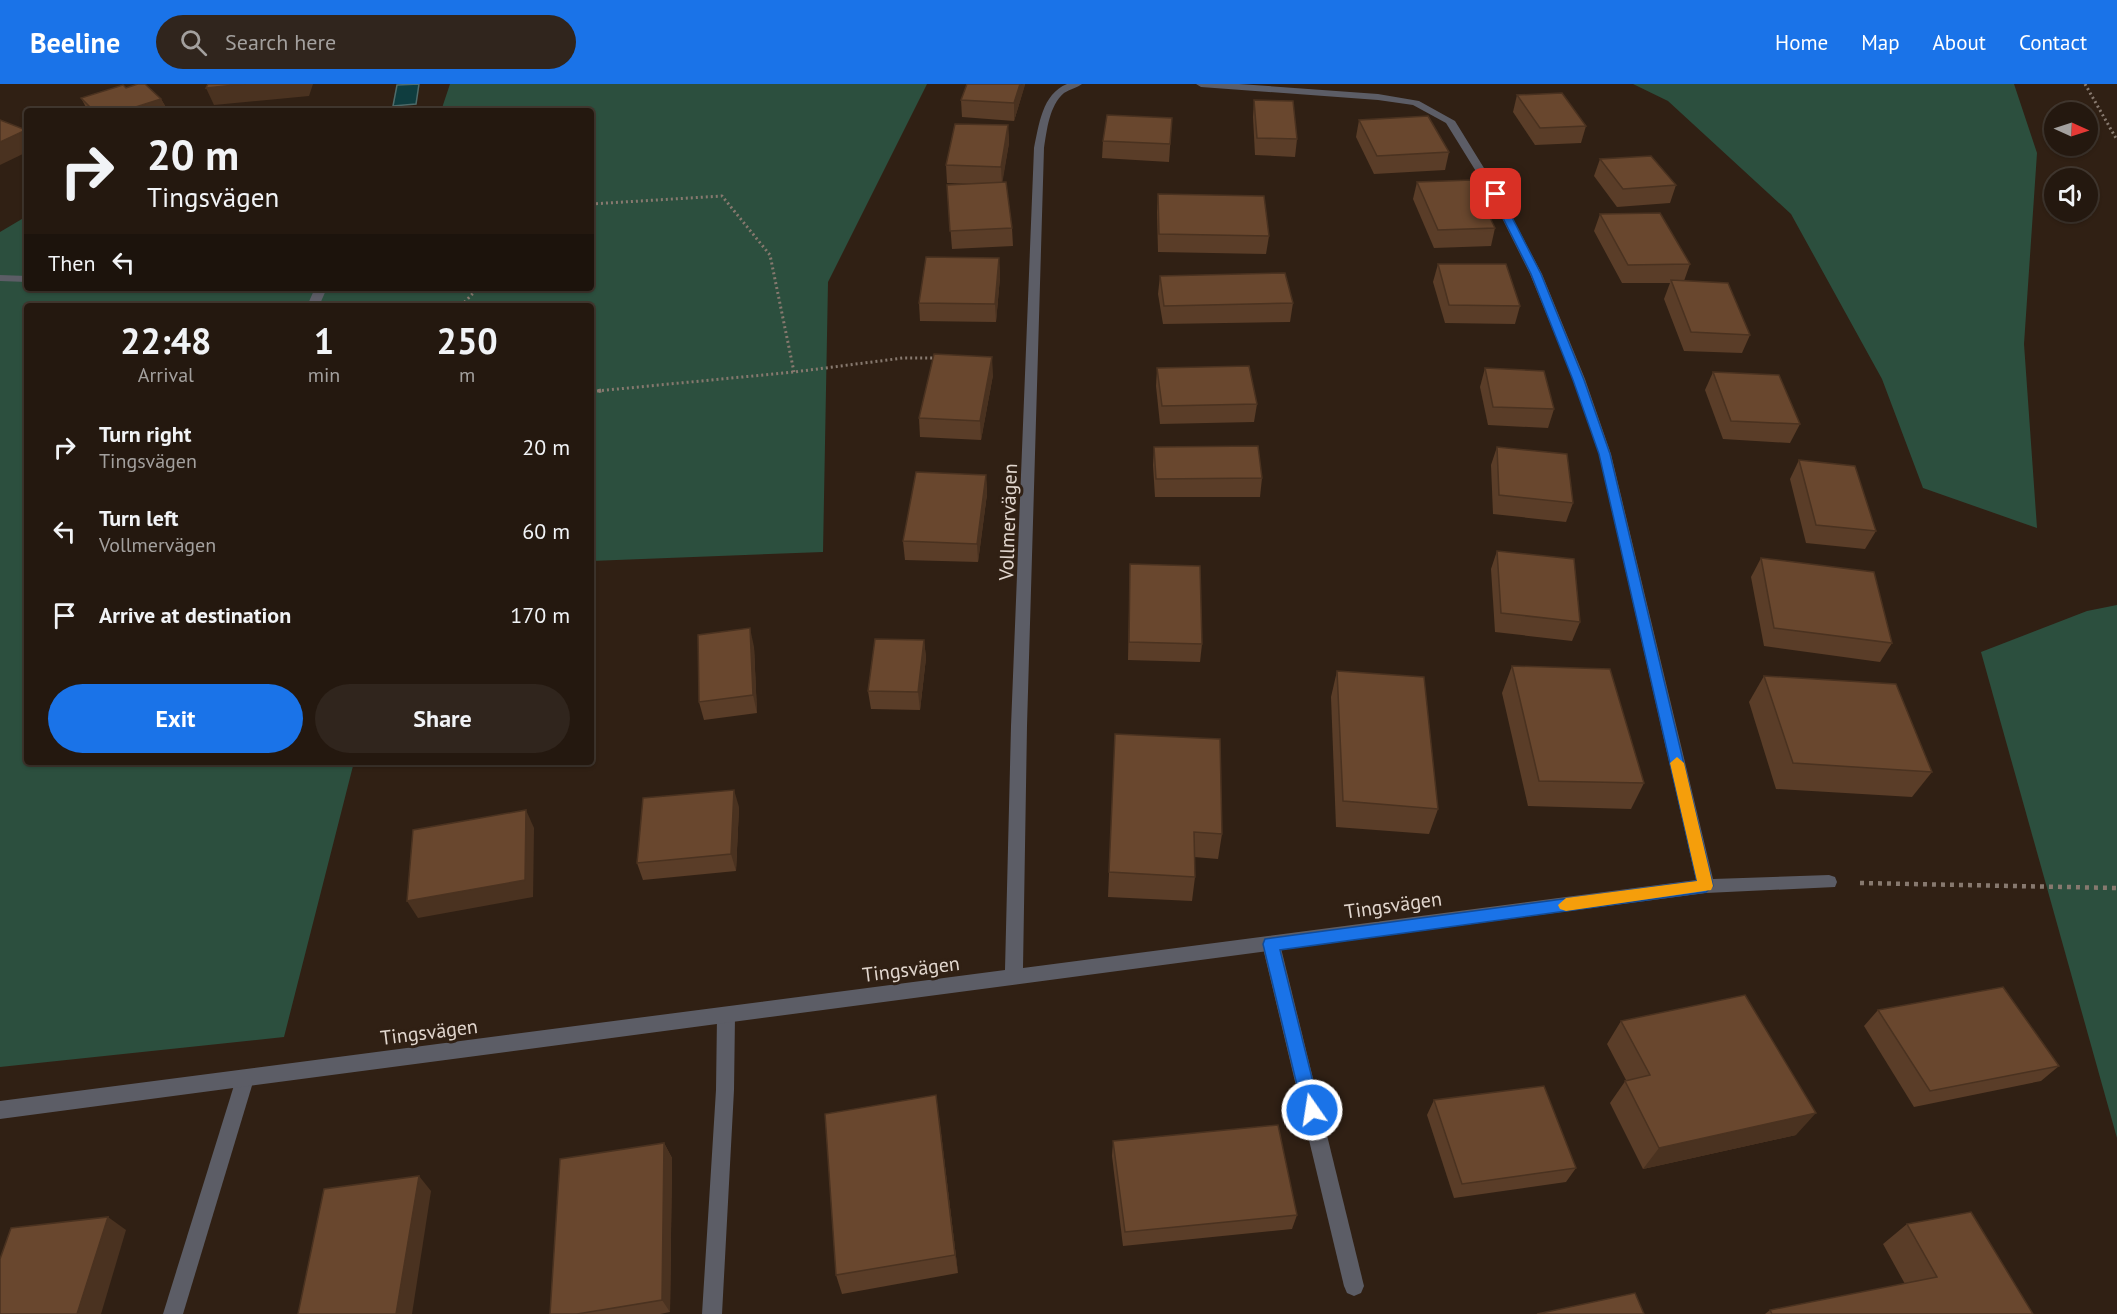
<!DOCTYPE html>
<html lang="en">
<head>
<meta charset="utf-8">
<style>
  :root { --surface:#24180f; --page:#30251d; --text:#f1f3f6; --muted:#a3a09e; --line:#41372f; --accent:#1a73e8 }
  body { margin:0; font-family:"PT Sans",sans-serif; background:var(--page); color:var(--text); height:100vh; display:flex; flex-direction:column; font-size:22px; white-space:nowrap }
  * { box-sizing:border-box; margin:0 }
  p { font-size:20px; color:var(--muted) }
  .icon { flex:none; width:33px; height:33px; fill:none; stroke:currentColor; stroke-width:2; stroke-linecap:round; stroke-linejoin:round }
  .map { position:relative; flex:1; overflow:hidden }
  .panel { position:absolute; left:24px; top:219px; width:570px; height:462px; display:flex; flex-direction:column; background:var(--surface); border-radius:6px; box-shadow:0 2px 4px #0004,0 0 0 2px var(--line) }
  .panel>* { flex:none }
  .guide { position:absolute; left:24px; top:24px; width:570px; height:183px; border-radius:6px; box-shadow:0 2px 4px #0004,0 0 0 2px var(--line); background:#24180f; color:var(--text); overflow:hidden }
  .needle { width:39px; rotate:93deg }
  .tools { position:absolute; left:2044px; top:18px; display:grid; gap:12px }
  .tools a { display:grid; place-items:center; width:54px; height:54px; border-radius:50%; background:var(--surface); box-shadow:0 2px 4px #0004,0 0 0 2px var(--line); font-size:30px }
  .pin { position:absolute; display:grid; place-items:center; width:51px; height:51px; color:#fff; margin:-26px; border-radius:12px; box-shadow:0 3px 9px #0006 }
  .me { position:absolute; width:66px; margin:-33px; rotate:347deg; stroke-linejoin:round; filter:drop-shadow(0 0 4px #0008) }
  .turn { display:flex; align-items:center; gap:21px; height:126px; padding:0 24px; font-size:27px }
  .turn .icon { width:78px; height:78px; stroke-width:2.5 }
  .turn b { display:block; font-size:42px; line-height:51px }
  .then { display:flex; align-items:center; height:57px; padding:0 24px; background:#0003; gap:12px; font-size:22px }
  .eta { display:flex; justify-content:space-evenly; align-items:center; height:102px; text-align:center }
  .eta b { font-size:36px; font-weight:600; line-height:42px }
  .primary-button { display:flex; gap:12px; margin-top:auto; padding:12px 24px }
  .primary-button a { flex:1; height:69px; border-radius:36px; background:var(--accent); color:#fff; font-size:24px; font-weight:600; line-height:69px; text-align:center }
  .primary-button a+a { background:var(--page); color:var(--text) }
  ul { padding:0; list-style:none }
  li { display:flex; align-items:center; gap:18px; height:84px; padding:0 24px }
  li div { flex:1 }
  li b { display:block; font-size:22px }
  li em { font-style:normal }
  header { display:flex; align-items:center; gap:36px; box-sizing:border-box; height:84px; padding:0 30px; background:var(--accent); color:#fff }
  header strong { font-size:28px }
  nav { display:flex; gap:33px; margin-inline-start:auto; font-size:21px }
  .search { width:420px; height:54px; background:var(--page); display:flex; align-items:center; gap:15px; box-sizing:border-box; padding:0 21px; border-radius:33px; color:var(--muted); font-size:22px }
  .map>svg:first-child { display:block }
</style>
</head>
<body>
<header>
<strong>Beeline</strong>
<div class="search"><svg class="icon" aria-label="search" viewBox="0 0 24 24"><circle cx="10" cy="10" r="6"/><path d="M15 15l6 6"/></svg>Search here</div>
<nav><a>Home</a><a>Map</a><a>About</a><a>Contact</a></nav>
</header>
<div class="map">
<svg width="2117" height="1230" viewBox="0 0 2117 1230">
  <rect width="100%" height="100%" fill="#302014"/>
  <g fill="#2c4f3e">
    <polygon points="450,0 927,0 828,198 823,468 591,477 591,222 27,222 27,678 354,678 284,953 0,983 0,148 27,132 27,204 591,204 591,27 441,27"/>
    <polygon points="1633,0 2014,0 2037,69 2024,260 2037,444 1923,404 1882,295 1791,130 1668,17"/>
    <polygon points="2117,521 2117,1054 1981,568 2087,527"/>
  </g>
  <polygon fill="#0f3d3f" stroke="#4e6b6a" stroke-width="1.5" points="419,0 416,20 393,22 397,1"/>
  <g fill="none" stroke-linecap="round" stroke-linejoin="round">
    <g stroke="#87796f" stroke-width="3" stroke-dasharray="2 3" stroke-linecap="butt">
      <polyline points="2085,0 2117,56"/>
      <polyline points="591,120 722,112 770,171 794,288"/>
      <polyline points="461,222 478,204"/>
      <polyline points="597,307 794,288 903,274 937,274"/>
    </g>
    <polyline stroke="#87796f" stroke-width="4" stroke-dasharray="3 4.5" stroke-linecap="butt" points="591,309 603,306"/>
    <polyline stroke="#87796f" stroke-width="4.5" stroke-dasharray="4 5" stroke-linecap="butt" points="1860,799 2117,804"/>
    <g fill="#5c5d66" fill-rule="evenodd">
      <polygon points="1271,852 1277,855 1280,860 1364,1202 1361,1209 1354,1212 1347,1209 1344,1202 1262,860 1265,855"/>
      <polygon points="726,924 732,926 735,932 734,1006 722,1230 702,1230 716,1006 717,932 720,926"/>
      <polygon points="245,986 252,989 254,995 183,1230 163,1230 236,995 238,989"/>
    </g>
    <g fill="#5c5d66" fill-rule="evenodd">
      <path d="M1067 0H1082C1077 4 1070 5 1064 9 1049 22 1047 46 1044 64L1027 642 1023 884 1696 796 1599 370 1573 295 1530 190 1490 110 1446 39 1413 21 1378 16 1201 3 1196 0H1239L1378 10 1419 17 1455 37 1500 110 1542 190 1585 295 1611 370 1713 795 1829 791 1835 793 1837 798 1835 803 1706 809 0 1035V1017L1005 886 1011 642 1034 64C1039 41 1042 10 1067 0Z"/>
      <polygon points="0,191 27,192 27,198 0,197"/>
      <polygon points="315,204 327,204 319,222 307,222"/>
    </g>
  </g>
  <g fill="#5a3d28">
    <polygon points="1025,0 1014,37 962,33 961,16"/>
    <polygon points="126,4 161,15 168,27 88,27 81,14"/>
    <polygon points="1517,11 1586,42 1581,59 1535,61 1513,28"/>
    <polygon points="1254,16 1297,55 1295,73 1255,71 1253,33"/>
    <polygon points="1172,34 1169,78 1102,74 1103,57"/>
    <polygon points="1359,36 1449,68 1445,86 1374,90 1356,53"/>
    <polygon points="1008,41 1009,59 1002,98 1012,144 1013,162 952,165 947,101 971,100 947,99 946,81"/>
    <polygon points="1600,75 1676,101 1670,119 1617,123 1594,92"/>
    <polygon points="1417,98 1495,144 1491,162 1434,164 1413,115"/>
    <polygon points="1158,110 1269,152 1266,170 1158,168 1157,128"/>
    <polygon points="1600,130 1690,180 1684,197 1750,251 1742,269 1684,267 1664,215 1670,199 1622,199 1594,147"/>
    <polygon points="999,174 1000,193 996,238 920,237 919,219"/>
    <polygon points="1438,180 1520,222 1515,240 1445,239 1433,198"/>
    <polygon points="1160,192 1293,219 1290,238 1163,240 1158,210"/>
    <polygon points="1157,284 1257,320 1254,338 1160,340 1156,302"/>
    <polygon points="1485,284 1554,325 1548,344 1488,341 1480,303"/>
    <polygon points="1713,288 1800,340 1790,359 1723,355 1705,306"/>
    <polygon points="993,291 981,356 920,353 919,334"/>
    <polygon points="1154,363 1262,394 1260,413 1155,413 1153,381"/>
    <polygon points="1497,363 1573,419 1566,438 1493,430 1491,381"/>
    <polygon points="1799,376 1876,447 1865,465 1806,459 1790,395"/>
    <polygon points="986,391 987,410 978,478 905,476 903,457"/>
    <polygon points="1497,467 1580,538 1572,557 1495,548 1491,485"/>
    <polygon points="1761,474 1892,559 1880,578 1764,562 1751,493"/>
    <polygon points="1130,480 1202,560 1200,578 1128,576"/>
    <polygon points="924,556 926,574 920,626 871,625 868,607"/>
    <polygon points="754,563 757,629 704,636 699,618"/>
    <polygon points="1512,582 1644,699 1631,725 1528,722 1502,609"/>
    <polygon points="1337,587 1438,725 1429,750 1336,743 1331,613"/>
    <polygon points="1764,592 1932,688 1912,713 1776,705 1749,618"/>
    <polygon points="1115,650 1222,750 1218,775 1194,773 1195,793 1192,817 1108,813"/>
    <polygon points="739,723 736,787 643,796 637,779"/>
    <polygon points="1878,926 2059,982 2041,997 1914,1023 1864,942"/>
    <polygon points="1621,937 1796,1051 1643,1085 1610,1019 1626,996 1607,960"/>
    <polygon points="1434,1016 1576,1084 1566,1098 1454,1114 1427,1031"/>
    <polygon points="939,1033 958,1189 842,1210 836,1191"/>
    <polygon points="1113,1057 1297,1131 1292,1145 1123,1162 1112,1072"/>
    <polygon points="664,1059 672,1074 670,1228 660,1230 550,1230"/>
    <polygon points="1907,1140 2033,1230 1765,1230 1770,1226 1905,1200 1883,1160"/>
  </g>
  <g fill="#4a3220">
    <polygon points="245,0 313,0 309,12 214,21 206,4"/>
    <polygon points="1020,0 1025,1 1014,37 1014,19"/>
    <polygon points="161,15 168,27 123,27"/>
    <polygon points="1008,41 1009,59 1002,101 1001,83"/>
    <polygon points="26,46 27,68 0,81 0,58"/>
    <polygon points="999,174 1000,193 996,238 995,220"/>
    <polygon points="992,273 993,291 981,356 980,337"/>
    <polygon points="986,391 987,410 978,478 977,460"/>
    <polygon points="750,544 754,563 757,629 753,611"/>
    <polygon points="924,556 926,574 920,626 918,608"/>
    <polygon points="734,706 739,723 736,787 731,770"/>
    <polygon points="526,726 534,744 533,813 418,834 407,817"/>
    <polygon points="936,1011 939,1033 958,1189 955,1171"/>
    <polygon points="1816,1029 1796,1051 1643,1085 1659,1064"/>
    <polygon points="664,1059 672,1074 670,1228 662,1216"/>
    <polygon points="419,1092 431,1107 412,1230 396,1230"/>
    <polygon points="108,1133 126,1146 101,1230 77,1230"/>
  </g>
  <g fill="#69472e" stroke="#4a3220" stroke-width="1.5">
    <polygon points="138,0 145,0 161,15 123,27 94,27 81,14 123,1 126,4"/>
    <polygon points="208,0 245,0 206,4"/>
    <polygon points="967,0 1020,0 1014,19 961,16"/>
    <polygon points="1562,9 1586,42 1540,44 1517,11"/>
    <polygon points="1254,16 1293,17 1297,55 1257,54"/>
    <polygon points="1107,31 1172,34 1170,60 1103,57"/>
    <polygon points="1428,32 1449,68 1377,72 1359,36"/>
    <polygon points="0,36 26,46 0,58"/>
    <polygon points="955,40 1008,41 1001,83 946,81"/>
    <polygon points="1651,72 1676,101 1623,105 1600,75"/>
    <polygon points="1472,96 1495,144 1438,146 1417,98"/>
    <polygon points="1006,98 1012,144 950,147 947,101"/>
    <polygon points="1158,110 1264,112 1269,152 1159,150"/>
    <polygon points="1660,129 1690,180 1628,181 1600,130"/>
    <polygon points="926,173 999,174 995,220 919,219"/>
    <polygon points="1438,180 1506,180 1520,222 1449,221"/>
    <polygon points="1285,189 1293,219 1164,222 1160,192"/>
    <polygon points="1671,196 1728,199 1750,251 1691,248"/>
    <polygon points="934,270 992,273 980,337 919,334"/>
    <polygon points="1249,282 1257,320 1162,322 1157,284"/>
    <polygon points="1485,284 1544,287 1554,325 1493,323"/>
    <polygon points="1713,288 1779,291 1800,340 1731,337"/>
    <polygon points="1258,362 1262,394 1156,395 1154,363"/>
    <polygon points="1497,363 1567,370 1573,419 1499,411"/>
    <polygon points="1799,376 1855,382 1876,447 1816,441"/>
    <polygon points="916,388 986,391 977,460 903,457"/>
    <polygon points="1497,467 1574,475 1580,538 1501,529"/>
    <polygon points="1761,474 1874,488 1892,559 1774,544"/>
    <polygon points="1130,480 1200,482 1202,560 1129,558"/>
    <polygon points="750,544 753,611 699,618 698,551"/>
    <polygon points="875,555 924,556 918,608 868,607"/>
    <polygon points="1512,582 1610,585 1644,699 1539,697"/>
    <polygon points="1337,587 1424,593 1438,725 1343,717"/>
    <polygon points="1764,592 1896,600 1932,688 1793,679"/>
    <polygon points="1115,650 1220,655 1222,750 1194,748 1195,793 1109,788"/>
    <polygon points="734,706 731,770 637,779 643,714"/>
    <polygon points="526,726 525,796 407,817 413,746"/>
    <polygon points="2003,903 2059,982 1930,1007 1878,926"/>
    <polygon points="1745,911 1816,1029 1659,1064 1625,997 1650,991 1621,937"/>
    <polygon points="1544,1002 1576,1084 1462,1100 1434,1016"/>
    <polygon points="936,1011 955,1171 836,1191 825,1030"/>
    <polygon points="1278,1041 1297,1131 1125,1148 1113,1057"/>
    <polygon points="664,1059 662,1216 577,1230 550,1230 560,1075"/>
    <polygon points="419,1092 396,1230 298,1230 324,1105"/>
    <polygon points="1971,1128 2033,1230 1772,1230 1770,1226 1937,1193 1907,1140"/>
    <polygon points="108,1133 77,1230 0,1230 0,1175 11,1144"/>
    <polygon points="1635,1209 1644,1230 1537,1230"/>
  </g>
  <polygon fill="#1a73e8" stroke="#114b97" stroke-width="1.5" points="1496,107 1500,110 1541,190 1584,296 1610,370 1713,802 1706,808 1280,866 1320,1026 1318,1032 1312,1034 1306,1032 1303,1026 1263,860 1265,855 1697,797 1599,370 1573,296 1531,190 1491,110"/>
  <polygon fill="#f59e0b" points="1677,673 1684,679 1713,802 1711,806 1566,827 1560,825 1558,821 1566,814 1697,797 1670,679"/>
  <g text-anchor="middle" stroke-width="6" stroke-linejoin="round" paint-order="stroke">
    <g font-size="20" fill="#e1d6ce" stroke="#302014">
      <text transform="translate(1008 438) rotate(-88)" y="7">Vollmervägen</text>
      <text transform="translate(1393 821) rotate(-8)" y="7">Tingsvägen</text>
      <text transform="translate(911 885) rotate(-7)" y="7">Tingsvägen</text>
      <text transform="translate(429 948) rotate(-7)" y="7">Tingsvägen</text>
    </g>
  </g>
</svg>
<div class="tools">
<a><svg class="needle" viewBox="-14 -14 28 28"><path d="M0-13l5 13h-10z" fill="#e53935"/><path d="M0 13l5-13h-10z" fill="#a3a09e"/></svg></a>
<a><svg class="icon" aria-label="sound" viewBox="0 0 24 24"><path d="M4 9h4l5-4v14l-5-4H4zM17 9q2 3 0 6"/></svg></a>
</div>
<div class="pin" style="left:1496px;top:110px;background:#d93025"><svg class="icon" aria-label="arrive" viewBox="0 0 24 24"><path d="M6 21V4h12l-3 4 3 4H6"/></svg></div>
<svg class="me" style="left:1312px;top:1026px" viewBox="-20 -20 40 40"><circle r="17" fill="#1a73e8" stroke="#fff" stroke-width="3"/><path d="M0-11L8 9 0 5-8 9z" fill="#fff"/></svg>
<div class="guide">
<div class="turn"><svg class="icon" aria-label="right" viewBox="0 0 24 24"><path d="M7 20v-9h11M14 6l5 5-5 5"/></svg><div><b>20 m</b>Tingsvägen</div></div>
<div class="then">Then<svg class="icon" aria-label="left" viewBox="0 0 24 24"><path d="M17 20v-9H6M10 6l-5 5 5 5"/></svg></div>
</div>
<section class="panel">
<div class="eta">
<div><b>22:48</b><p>Arrival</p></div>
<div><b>1</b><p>min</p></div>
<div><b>250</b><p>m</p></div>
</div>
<ul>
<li><svg class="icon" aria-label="right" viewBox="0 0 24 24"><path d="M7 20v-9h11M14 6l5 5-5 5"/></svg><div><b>Turn right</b><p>Tingsvägen</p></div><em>20 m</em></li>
<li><svg class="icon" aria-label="left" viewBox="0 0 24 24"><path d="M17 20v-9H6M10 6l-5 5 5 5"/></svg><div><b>Turn left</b><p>Vollmervägen</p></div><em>60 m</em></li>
<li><svg class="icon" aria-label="arrive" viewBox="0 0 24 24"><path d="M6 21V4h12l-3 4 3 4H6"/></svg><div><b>Arrive at destination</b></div><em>170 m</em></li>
</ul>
<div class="primary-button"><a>Exit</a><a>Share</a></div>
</section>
</div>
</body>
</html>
